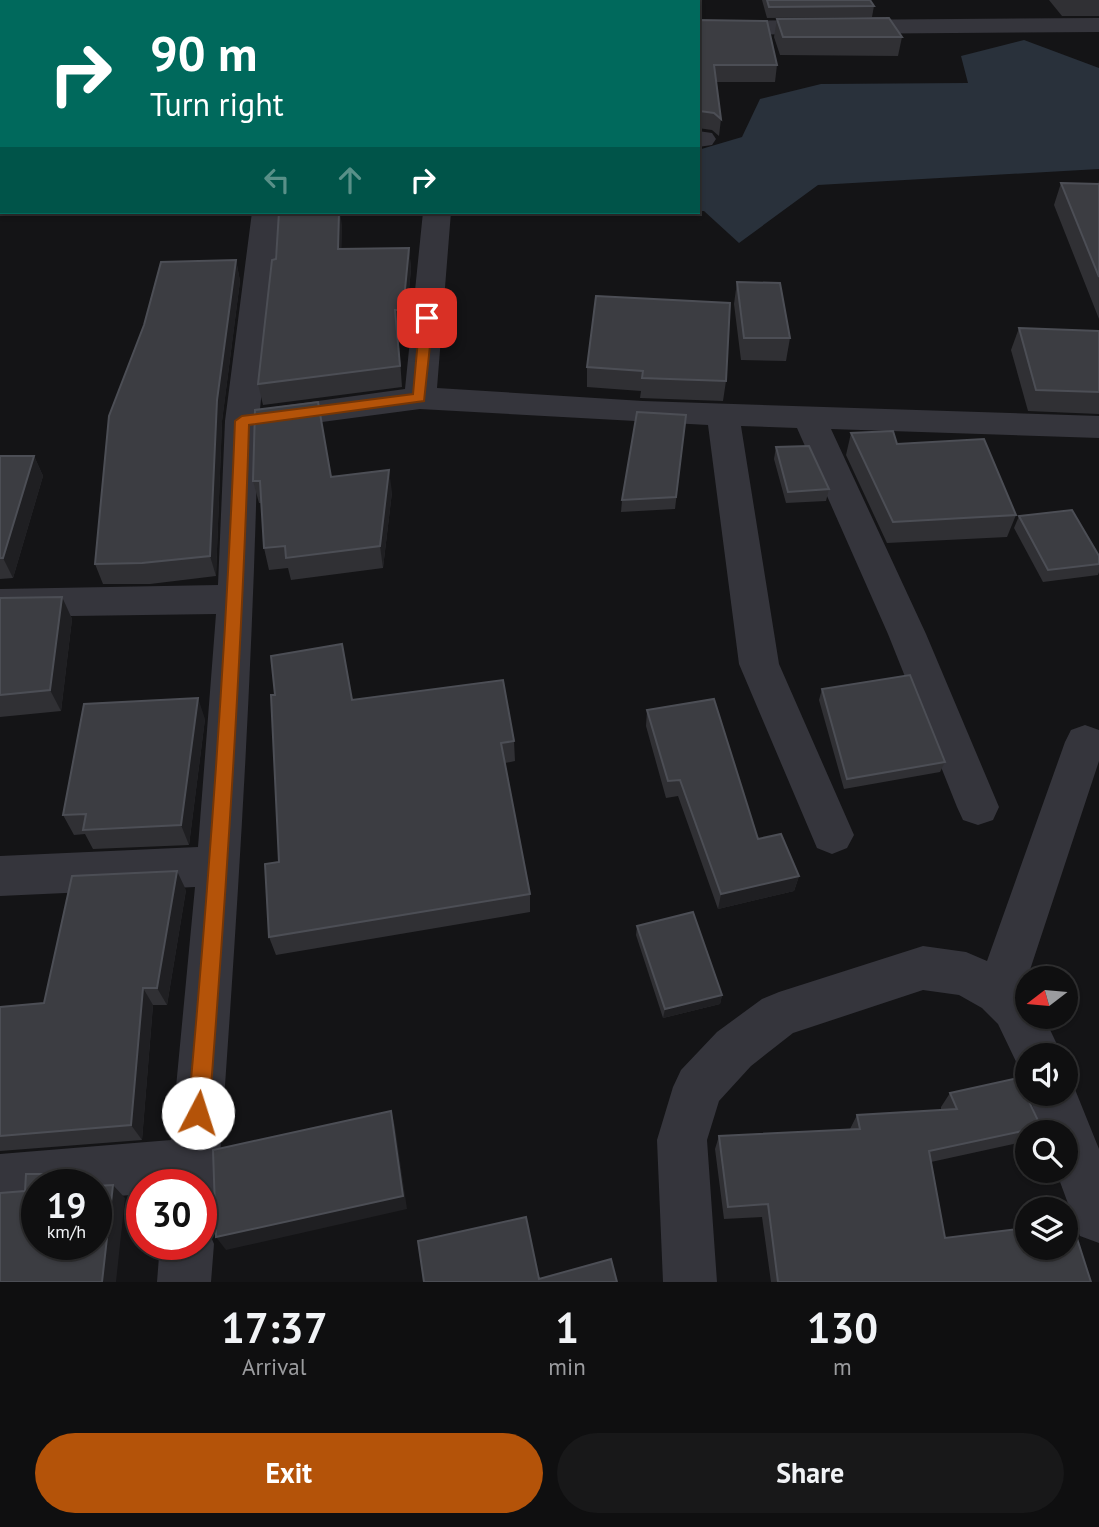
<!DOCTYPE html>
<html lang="en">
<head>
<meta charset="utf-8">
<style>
  :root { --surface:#0f0f10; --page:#181819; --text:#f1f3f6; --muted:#9b9c9f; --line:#2f2f30; --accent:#b45309 }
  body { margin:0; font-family:"PT Sans",sans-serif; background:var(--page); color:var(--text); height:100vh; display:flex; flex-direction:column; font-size:26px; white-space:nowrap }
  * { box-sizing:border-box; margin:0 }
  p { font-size:23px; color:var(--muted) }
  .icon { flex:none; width:38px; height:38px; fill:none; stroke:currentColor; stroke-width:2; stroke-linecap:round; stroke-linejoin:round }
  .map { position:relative; height:1282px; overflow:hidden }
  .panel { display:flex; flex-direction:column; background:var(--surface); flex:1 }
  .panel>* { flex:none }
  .guide { position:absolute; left:0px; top:0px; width:700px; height:214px; box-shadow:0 2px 5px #0004,0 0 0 2px var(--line); background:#00695c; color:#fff; overflow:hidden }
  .needle { width:46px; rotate:254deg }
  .fabs { position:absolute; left:1015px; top:966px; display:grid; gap:14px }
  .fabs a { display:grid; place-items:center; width:63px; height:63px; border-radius:50%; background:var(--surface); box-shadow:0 2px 5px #0004,0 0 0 2px var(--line); font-size:35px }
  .speed { position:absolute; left:21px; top:1169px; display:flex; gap:14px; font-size:35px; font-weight:700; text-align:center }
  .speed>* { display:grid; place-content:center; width:91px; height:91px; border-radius:50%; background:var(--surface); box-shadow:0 2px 5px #0004,0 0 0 2px var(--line); line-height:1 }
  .speed small { font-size:18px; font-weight:400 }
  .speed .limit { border:10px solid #d22; background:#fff; color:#111 }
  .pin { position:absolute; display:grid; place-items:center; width:60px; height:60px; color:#fff; margin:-30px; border-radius:14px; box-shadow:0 4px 10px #0006 }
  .me { position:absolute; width:77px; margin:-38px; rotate:5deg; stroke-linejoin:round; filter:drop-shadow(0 0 5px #0008) }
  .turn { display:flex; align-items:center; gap:24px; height:147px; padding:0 35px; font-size:32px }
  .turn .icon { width:91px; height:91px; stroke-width:2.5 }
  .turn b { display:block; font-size:49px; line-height:60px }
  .lanes { display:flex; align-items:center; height:66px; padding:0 35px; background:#0003; justify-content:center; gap:35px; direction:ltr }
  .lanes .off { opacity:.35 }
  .eta { display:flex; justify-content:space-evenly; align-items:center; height:119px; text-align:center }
  .eta b { font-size:42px; font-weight:700; line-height:49px }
  .button { display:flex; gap:14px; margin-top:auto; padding:14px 35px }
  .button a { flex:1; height:80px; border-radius:42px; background:var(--accent); color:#fff; font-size:28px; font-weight:700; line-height:80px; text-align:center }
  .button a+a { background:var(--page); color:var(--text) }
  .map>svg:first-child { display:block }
</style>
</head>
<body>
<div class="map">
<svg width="1099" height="1282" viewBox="0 0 1099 1282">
  <rect width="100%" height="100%" fill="#141416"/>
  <polygon fill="#29313b" points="1024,40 1099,68 1099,169 818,185 739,243 704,211 698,211 698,150 742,137 760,99 821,84 968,83 961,56"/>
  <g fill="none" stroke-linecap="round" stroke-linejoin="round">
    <g fill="#35353c" fill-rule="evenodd">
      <polygon points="457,0 481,0 457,2"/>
      <polygon points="1099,18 1099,32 698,35 698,21"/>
      <polygon points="698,131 712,133 716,139 712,145 698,147"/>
      <path d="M252 212H280L260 409 405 389 423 212H451L437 388 643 401 1099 416V438L831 429 926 634 999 807 993 820 978 825 963 820 957 807 888 634 797 428 741 426 779 664 854 835 847 848 832 854 817 848 739 664 708 425 420 409 269 429 258 426C253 680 236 932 218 1185L210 1203 201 1207V1185H142V1194L96 1198V1185H37V1203L0 1206V1154L171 1140 195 887 0 896V856L198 847 216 614 0 617V589L218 585 225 421Z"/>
      <polygon points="1085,725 1099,730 1099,761 1025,985 1027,988 1027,1017 1044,1017 1062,1055 1027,1055 1027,1074 1021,1072 998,1024 982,1008 959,995 923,990 793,1033 751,1066 719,1101 707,1140 717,1282 663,1282 657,1140 673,1087 681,1070 717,1032 762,999 779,992 923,946 966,952 987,961 1065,742 1071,730"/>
      <polygon points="1066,1075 1070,1077 1099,1149 1099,1243 1080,1236 1056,1171 1066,1171 1066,1132 1042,1132 1028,1094 1066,1094"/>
      <polygon points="201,1223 206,1225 214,1244 211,1282 157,1282 160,1244 201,1244"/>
    </g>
  </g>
  <g fill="#303034">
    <polygon points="255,0 345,0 344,2 255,2"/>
    <polygon points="762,0 870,0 874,6 872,17 767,18"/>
    <polygon points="1049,0 1099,0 1099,16 1062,16"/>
    <polygon points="777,19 902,37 898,56 780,55 774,37"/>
    <polygon points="698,20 777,65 775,82 716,82 721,119 719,136 712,130 698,128"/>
    <polygon points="1099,180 1099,319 1054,205 1061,183 1098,184"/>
    <polygon points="342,225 341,249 409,248 411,269 405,331 398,331 402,387 263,405 258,384 276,259"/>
    <polygon points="236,260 240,281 222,421 216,576 150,584 103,584 95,564"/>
    <polygon points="737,282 790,338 786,361 741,360 734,304"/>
    <polygon points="596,296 726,381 723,401 640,398 641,391 587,387 587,367"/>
    <polygon points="1019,328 1099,331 1099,414 1028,411 1011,350"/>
    <polygon points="686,415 675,509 621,512 622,500"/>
    <polygon points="851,433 1016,515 1007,537 887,543 846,455"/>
    <polygon points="776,447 829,489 826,501 786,503 774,459"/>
    <polygon points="0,456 34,456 43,476 13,578 0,579"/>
    <polygon points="331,477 392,492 383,568 291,580 288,568 269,570 264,548 261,503 259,503 253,481"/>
    <polygon points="1019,516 1099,556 1099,572 1098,575 1043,582 1014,528"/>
    <polygon points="62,597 72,619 61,711 0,717 0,598"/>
    <polygon points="822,689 945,762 940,772 844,789 819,700"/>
    <polygon points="353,700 514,741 515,761 505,763 530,894 530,912 276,955 269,937"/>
    <polygon points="647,710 758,839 799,876 794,891 718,909 678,796 666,798 646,726"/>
    <polygon points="205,719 189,845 93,849 85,834 74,835 63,815"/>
    <polygon points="186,890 167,1005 153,1005 142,1140 0,1151 0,1007 44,1003"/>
    <polygon points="637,926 722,995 720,1004 663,1018 636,935"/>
    <polygon points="950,1093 1041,1127 1037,1132 1027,1132 1027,1141 931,1162 945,1238 1091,1282 771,1282 762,1217 724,1219 715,1149 719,1136 850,1129 857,1115 941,1110 941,1107"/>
  </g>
  <g fill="#1f1f22">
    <polygon points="332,0 345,0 344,2 333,2"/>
    <polygon points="339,212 340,212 342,225 341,270 338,249"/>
    <polygon points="409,248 411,269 405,331 403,310"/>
    <polygon points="236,260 240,281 222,421 216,576 210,556 217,400"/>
    <polygon points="34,456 43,476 13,578 3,558"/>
    <polygon points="389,470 392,492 383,568 380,546"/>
    <polygon points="62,597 72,619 61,711 50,690"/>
    <polygon points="198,698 205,719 189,845 181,825"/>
    <polygon points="177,871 186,890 167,1005 157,988"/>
    <polygon points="799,876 794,891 718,909 721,894"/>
    <polygon points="143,988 153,1005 142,1140 131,1125"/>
    <polygon points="722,995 720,1004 663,1018 665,1009"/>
    <polygon points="391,1111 395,1126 407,1209 226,1250 216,1237"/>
    <polygon points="81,1174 91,1185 81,1184"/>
    <polygon points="113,1185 125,1198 116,1282 102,1282"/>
  </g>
  <g fill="#3c3d42" stroke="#4c4e55" stroke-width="2">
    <polygon points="606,0 666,0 667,2 606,2"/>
    <polygon points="767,0 870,0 874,6 769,7"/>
    <polygon points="889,18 902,37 783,37 777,19"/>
    <polygon points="698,20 767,21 777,65 714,65 721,119 714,113 700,111 698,115"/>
    <polygon points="1061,183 1099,184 1099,277"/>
    <polygon points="279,212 339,212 338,249 409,248 403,310 395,310 400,366 258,384 272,260 276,259"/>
    <polygon points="236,260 217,400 210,556 142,563 95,564 109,416 144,325 161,262"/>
    <polygon points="737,282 780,283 790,338 744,338"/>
    <polygon points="596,296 730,303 726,381 642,378 643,371 587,367"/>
    <polygon points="1019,328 1099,331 1099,392 1036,390"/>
    <polygon points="318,402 331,477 389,470 380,546 286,558 285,546 264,548 260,481 253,481 255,410"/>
    <polygon points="637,412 686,415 676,497 622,500"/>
    <polygon points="893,431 897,444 984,439 1016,515 893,522 851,433"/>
    <polygon points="809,446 829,489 788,492 776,447"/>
    <polygon points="0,456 34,456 3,558 0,558"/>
    <polygon points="1072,510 1099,556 1099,564 1048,570 1019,516"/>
    <polygon points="62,597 50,690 0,695 0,598"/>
    <polygon points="342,644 352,700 503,680 514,741 501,743 530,894 269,937 265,864 279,862 271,695 275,695 271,656"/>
    <polygon points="910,675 945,762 847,779 822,689"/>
    <polygon points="198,698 181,825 83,830 86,814 63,815 84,704"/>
    <polygon points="714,699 758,839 781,834 799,876 721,894 680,780 668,781 647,710"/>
    <polygon points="177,871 157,988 143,988 131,1125 0,1136 0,1007 44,1003 72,876"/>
    <polygon points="693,912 722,995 665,1009 637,926"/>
    <polygon points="1018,1078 1041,1127 929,1151 945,1238 1027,1228 1027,1248 1066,1248 1066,1224 1072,1223 1091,1282 778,1282 768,1204 728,1207 719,1136 860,1129 857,1115 957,1109 950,1093"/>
    <polygon points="391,1111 403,1196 216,1237 213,1150"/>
    <polygon points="26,1174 81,1174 81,1185 37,1185 37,1244 96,1244 96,1186 113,1185 102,1282 0,1282 0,1193 25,1191"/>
    <polygon points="526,1217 539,1279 611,1259 617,1282 424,1282 418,1241"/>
  </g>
  <path fill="#b45309" stroke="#753606" stroke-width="2" d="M427 314 433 318 424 401 249 425C242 655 227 884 209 1113L206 1120 198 1123 191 1120 188 1113C209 883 226 652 235 421L242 416 413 394 420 318Z"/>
</svg>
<div class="fabs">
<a><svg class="needle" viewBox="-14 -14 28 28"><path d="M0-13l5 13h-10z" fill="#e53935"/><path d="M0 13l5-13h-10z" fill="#9b9c9f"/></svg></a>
<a><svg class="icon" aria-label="sound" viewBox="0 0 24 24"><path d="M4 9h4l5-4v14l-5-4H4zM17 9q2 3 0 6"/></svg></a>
<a><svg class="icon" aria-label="search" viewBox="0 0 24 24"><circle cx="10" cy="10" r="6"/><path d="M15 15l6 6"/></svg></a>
<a><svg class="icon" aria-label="layers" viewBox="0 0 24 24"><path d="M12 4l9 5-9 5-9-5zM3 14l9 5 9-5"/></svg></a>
</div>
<div class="speed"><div>19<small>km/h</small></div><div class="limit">30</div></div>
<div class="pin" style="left:427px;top:318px;background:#d93025"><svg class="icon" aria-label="arrive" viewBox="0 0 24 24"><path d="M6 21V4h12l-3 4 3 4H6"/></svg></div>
<svg class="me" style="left:198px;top:1113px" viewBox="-20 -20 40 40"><circle r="19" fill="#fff"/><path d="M0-13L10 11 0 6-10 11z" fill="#b45309"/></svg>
<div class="guide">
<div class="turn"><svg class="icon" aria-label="right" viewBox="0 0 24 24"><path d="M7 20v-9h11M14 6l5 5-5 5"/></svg><div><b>90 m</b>Turn right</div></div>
<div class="lanes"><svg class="icon off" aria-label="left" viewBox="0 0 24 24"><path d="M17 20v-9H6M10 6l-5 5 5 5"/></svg><svg class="icon off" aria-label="ahead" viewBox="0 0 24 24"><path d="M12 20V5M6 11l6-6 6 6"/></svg><svg class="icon" aria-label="right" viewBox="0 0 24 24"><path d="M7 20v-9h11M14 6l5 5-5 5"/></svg></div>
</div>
</div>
<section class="panel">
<div class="eta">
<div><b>17:37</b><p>Arrival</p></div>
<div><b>1</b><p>min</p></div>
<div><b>130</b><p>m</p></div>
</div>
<div class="button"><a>Exit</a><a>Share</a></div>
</section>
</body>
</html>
